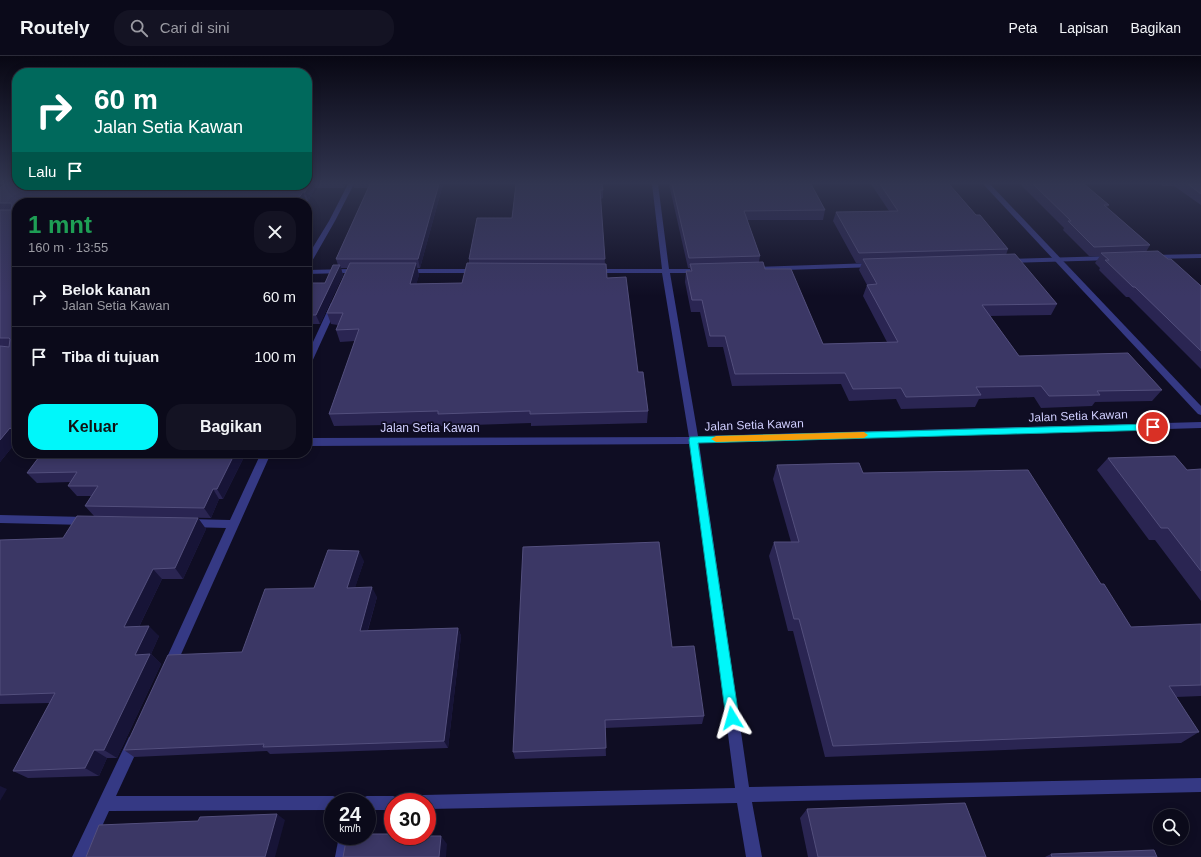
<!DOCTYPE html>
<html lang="id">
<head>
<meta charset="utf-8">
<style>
  :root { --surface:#0b0a1a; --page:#141323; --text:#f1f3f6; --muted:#9a9aa2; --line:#2b2b39; --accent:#00f7fa }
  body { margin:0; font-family:Arial,sans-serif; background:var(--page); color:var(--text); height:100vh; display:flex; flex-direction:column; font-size:15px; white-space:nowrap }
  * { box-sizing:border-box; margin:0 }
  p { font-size:13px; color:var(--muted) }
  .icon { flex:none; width:22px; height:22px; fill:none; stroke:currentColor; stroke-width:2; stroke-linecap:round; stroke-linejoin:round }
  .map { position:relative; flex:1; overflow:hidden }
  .sheet { position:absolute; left:12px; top:142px; width:300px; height:260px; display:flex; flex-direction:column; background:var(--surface); border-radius:16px; box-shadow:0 2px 10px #0003,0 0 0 1px var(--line) }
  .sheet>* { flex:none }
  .hud { position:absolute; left:12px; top:12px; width:300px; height:122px; border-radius:16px; box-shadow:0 2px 10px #0003,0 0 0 1px var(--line); background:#00695c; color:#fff; overflow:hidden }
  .tools { position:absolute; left:1153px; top:753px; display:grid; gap:8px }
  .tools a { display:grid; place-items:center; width:36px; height:36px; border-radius:50%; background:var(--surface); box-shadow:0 2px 10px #0003,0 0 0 1px var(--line); font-size:20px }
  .speed { position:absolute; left:324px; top:737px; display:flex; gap:8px; font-size:20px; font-weight:700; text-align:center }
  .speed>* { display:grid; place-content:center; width:52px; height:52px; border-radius:50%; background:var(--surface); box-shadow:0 2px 10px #0003,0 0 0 1px var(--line); line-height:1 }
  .speed small { font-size:10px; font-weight:400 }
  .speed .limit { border:6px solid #d22; background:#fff; color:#111 }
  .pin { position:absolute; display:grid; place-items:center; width:34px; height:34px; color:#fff; margin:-17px; border:2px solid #fff; border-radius:50%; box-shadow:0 1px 4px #0007 }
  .me { position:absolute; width:44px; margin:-22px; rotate:352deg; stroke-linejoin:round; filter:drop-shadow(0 0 3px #0008) }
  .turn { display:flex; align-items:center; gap:14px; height:84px; padding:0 16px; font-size:18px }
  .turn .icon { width:52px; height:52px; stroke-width:2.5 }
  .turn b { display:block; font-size:28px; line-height:34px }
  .then { display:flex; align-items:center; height:38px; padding:0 16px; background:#0003; gap:8px; font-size:15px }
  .round { display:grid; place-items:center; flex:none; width:42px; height:42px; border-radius:16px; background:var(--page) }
  .overview { display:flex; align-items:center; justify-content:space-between; height:68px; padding:0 16px }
  h1 { font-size:24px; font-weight:600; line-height:30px; color:#1e9e55 }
  .cta { display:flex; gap:8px; margin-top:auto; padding:8px 16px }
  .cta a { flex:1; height:46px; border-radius:16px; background:var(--accent); color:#111; font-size:16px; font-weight:600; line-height:46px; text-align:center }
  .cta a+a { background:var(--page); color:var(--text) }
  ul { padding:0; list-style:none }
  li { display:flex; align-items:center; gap:12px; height:60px; padding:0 16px; border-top:1px solid var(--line) }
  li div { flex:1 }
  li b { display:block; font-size:15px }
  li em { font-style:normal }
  header { display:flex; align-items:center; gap:24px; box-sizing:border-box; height:56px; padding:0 20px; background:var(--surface); border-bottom:1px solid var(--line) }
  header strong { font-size:19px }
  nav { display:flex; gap:22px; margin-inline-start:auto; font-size:14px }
  .search { width:280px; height:36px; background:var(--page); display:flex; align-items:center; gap:10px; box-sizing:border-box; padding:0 14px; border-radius:16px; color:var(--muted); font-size:15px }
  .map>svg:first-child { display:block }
</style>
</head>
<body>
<header>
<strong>Routely</strong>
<div class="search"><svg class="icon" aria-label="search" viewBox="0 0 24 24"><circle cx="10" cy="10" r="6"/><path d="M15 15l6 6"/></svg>Cari di sini</div>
<nav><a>Peta</a><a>Lapisan</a><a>Bagikan</a></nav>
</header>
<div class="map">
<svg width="1201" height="801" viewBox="0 0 1201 801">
  <rect width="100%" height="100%" fill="#0f0d23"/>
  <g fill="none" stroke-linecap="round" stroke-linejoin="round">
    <g fill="#353984" fill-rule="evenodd">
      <polygon points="348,128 354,128 335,165 311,207 307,209 307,201 329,165"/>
      <polygon points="652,128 658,128 669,213 699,213 703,215 699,217 670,217 698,380 1201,366 1201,372 699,387 749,731 1201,722 1201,736 752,746 762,801 746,801 737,747 427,753 427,746 416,746 418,741 423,739 735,732 690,388 307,390 307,382 689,381 662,217 593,217 589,215 593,213 662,213"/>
      <polygon points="1201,198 1201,202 1151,203 1147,201 1151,199"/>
      <polygon points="1111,200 1115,202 1114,204 1007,207 1003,205 1007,203"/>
      <polygon points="873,207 877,209 876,211 753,215 749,213 753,211"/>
      <polygon points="350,213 354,215 350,224 346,226 342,224 345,217 307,218 307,214"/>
      <polygon points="402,213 477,213 481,215 477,217 405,217 401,215"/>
      <polygon points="331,247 334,247 338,249 311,308 307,311 307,299"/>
      <polygon points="261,397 271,397 174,614 169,616 164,614 163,610 226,472 188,471 184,470 183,467 184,464 188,463 230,464"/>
      <polygon points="0,459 86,461 90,462 91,465 90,468 86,469 0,467"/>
      <polygon points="134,679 139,681 141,686 116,740 333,740 338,742 340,746 333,746 333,754 109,755 88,801 72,801 129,681"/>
      <polygon points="367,740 393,740 398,742 400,746 393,746 393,754 367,754 367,746 360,746 362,742"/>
      <polygon points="339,780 355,780 351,801 335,801"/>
    </g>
    <polygon fill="#353984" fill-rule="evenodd" points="983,128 990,128 1201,350 1201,359 1198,358"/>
  </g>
  <g fill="#2a2552">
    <polygon points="0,128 347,128 344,132 315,132 308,145 306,145 304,147 17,147 17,385 0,406"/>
    <polygon points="353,128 443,128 420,212 417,212 419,219 416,228 462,227 469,207 469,203 512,162 516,128 603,134 603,142 601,143 605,208 607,222 638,316 648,355 647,367 531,370 531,367 441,370 440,368 334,370 329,358 355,285 340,286 336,274 338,269 331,268 327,257 348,212 341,212 343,219 320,268 307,268 307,227 325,227 338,209 336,203 368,132 354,132"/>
    <polygon points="669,128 811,128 825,154 823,164 747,164 760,200 759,206 765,213 823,288 887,286 863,240 867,229 859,214 862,207 856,207 833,165 836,156 889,155 871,128 949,128 976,159 1008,193 1006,199 1057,248 1051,259 990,260 1019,300 1162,334 1152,345 1095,346 1092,350 1041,352 1034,341 979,343 975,351 901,353 896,343 849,345 841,328 732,330 723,291 708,291 700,256 691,256 685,226 686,215 690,215 690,212 688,212"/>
    <polygon points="1020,128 1084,128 1109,149 1107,151 1150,189 1146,196 1168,203 1201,230 1201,313 1129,241 1126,241 1099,214 1100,212 1095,207 1100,200 1089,200 1063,174 1064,172"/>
    <polygon points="1160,128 1201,128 1201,149 1174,130 1162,130"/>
    <polygon points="39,397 246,397 223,443 219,443 211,462 94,460 85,450 91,440 77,440 68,430 70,426 37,427 27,417 41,398"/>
    <polygon points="1108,402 1187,414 1201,413 1201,545 1155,484 1149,484 1097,414"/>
    <polygon points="777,409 863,417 1101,528 1131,571 1201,568 1201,640 1176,641 1199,676 1181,687 825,701 793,575 788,575 769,500 774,486 791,486 773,423"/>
    <polygon points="198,462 206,473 183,523 162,523 139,571 159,580 151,598 161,608 117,702 107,702 99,720 28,722 13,715 50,647 0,648 0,484 63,482"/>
    <polygon points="364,505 355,531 377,541 368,574 458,572 461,580 448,692 270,698 267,695 134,701 124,694 242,596 314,532"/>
    <polygon points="672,591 704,660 702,668 605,672 606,700 515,703 513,696"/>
    <polygon points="807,753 986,801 808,801 800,762"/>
    <polygon points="1051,798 1157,801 1045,801"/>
  </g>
  <g fill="#171437">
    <polygon points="0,128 11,128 0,137"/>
    <polygon points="310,128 314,128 315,132 308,145 305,136"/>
    <polygon points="343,128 347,128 344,132"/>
    <polygon points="439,128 443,128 420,212 418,203"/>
    <polygon points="303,136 306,145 304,147 295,147"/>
    <polygon points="416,207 419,219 413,240 410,228"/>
    <polygon points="340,209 343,219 320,268 316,259"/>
    <polygon points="10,372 17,379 17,385 0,406 0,384"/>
    <polygon points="235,397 246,397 223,443 217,433"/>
    <polygon points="213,433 219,443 211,462 204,452"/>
    <polygon points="198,462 206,473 183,523 175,512"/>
    <polygon points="359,495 364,505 352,541 347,532"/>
    <polygon points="153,513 162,523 134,581 124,571"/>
    <polygon points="372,531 377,541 365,583 360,575"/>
    <polygon points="149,570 159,580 151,598 161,608 117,702 104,694 135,599"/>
    <polygon points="458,572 461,580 448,692 444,685"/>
    <polygon points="94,694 107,702 99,720 85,712"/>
    <polygon points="0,730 7,733 0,745"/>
    <polygon points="277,758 285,764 275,801 265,801"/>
    <polygon points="441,780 447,788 446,801 439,801"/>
  </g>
  <g fill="#3b3765" stroke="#534f7d">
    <polygon points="5,128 17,128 17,129 307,129 307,128 310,128 305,136 303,136 295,147 17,147 17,377 10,372 0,384 0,290 9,291 10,283 9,282 0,282 0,154 11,154 12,149 11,147 0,147 0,132"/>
    <polygon points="370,128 439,128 418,203 336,203"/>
    <polygon points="516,128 602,128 603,134 600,134 605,203 469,203 477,162 512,162"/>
    <polygon points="672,128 811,128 825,154 744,155 760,200 689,202"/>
    <polygon points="880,128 949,128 976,159 980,159 1008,193 859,197 836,156 898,155"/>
    <polygon points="1033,128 1084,128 1109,149 1104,149 1150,189 1094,191 1068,165 1071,165"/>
    <polygon points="1188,128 1201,128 1201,138"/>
    <polygon points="1158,195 1168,203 1171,203 1201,230 1201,295 1135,231 1133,231 1105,204 1109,204 1101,197"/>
    <polygon points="1015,198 1057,248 982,249 1019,300 1128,297 1162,334 1097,335 1100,339 1049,340 1041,330 976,331 981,339 906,341 901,332 853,333 845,317 735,318 725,280 710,280 702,244 692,244 686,215 692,215 690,208 763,206 765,213 791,213 823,288 898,286 867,229 877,228 863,203"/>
    <polygon points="350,207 416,207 410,228 462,227 467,207 606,208 607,222 626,221 638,316 643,316 648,355 530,358 530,355 438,358 438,355 329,358 359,273 336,274 343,257 327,257"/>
    <polygon points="333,209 340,209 316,259 307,259 307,227 325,227"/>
    <polygon points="42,397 235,397 217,433 213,433 204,452 85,450 98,430 68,430 77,416 27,417"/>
    <polygon points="1175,400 1187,414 1201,413 1201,515 1168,472 1161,472 1108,402"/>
    <polygon points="859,407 863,417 1028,414 1101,528 1104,528 1131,571 1201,568 1201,629 1169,630 1199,676 833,690 799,563 794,563 774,486 799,486 777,409"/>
    <polygon points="77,460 198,462 175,512 153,513 124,571 149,570 135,599 150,598 104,694 94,694 85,712 13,715 55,637 0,639 0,484 63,482"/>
    <polygon points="659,486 672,591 694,590 704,660 605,664 606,692 513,696 523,491"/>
    <polygon points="328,494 359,495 347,532 372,531 360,575 458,572 444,685 263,691 264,688 124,694 168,599 242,596 265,533 314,532"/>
    <polygon points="965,747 986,801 818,801 807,753"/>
    <polygon points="277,758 265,801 86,801 99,769 198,765 200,761"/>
    <polygon points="367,778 393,778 393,780 441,780 439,801 343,801 347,780 367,780"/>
    <polygon points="1154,794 1157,801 1052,801 1051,798"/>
  </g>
  <linearGradient id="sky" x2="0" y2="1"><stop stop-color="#080713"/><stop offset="0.53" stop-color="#313550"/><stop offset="1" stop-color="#313550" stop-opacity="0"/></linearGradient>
  <rect width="1201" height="240" fill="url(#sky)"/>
  <polygon fill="#00f7fa" stroke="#00a1a2" points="1153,368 1158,371 1153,374 698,387 739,662 737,667 732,668 728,667 726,662 689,384 690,381"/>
  <polygon fill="#f59e0b" points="864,376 868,379 864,382 716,386 711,383 716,380"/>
  <g text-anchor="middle" stroke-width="3.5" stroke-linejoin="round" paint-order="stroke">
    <g font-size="12" fill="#d0cfff" stroke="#0f0d23">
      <text transform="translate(1078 360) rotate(-2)" y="4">Jalan Setia Kawan</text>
      <text transform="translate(754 369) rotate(-2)" y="4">Jalan Setia Kawan</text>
      <text x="430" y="376">Jalan Setia Kawan</text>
    </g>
  </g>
</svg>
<div class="tools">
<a><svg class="icon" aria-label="search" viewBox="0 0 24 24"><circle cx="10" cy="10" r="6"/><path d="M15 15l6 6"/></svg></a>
</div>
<div class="speed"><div>24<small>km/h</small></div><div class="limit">30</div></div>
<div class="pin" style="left:1153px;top:371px;background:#d93025"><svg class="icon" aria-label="arrive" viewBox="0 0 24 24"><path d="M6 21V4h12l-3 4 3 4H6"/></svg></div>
<svg class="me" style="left:732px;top:662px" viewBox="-20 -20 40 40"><path d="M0-17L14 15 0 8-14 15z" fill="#00f7fa" stroke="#fff" stroke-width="4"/></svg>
<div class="hud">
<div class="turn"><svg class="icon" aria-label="right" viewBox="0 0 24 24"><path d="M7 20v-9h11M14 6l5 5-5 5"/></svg><div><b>60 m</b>Jalan Setia Kawan</div></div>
<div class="then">Lalu<svg class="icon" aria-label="arrive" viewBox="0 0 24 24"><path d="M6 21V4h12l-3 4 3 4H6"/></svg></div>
</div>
<section class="sheet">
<div class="overview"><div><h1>1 mnt</h1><p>160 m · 13:55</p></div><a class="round"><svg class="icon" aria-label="close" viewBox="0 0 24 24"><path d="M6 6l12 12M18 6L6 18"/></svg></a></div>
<ul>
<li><svg class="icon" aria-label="right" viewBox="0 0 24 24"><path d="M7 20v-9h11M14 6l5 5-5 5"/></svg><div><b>Belok kanan</b><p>Jalan Setia Kawan</p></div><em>60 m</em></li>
<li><svg class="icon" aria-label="arrive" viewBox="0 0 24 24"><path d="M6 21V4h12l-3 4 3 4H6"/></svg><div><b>Tiba di tujuan</b></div><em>100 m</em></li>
</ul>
<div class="cta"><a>Keluar</a><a>Bagikan</a></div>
</section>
</div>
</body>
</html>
